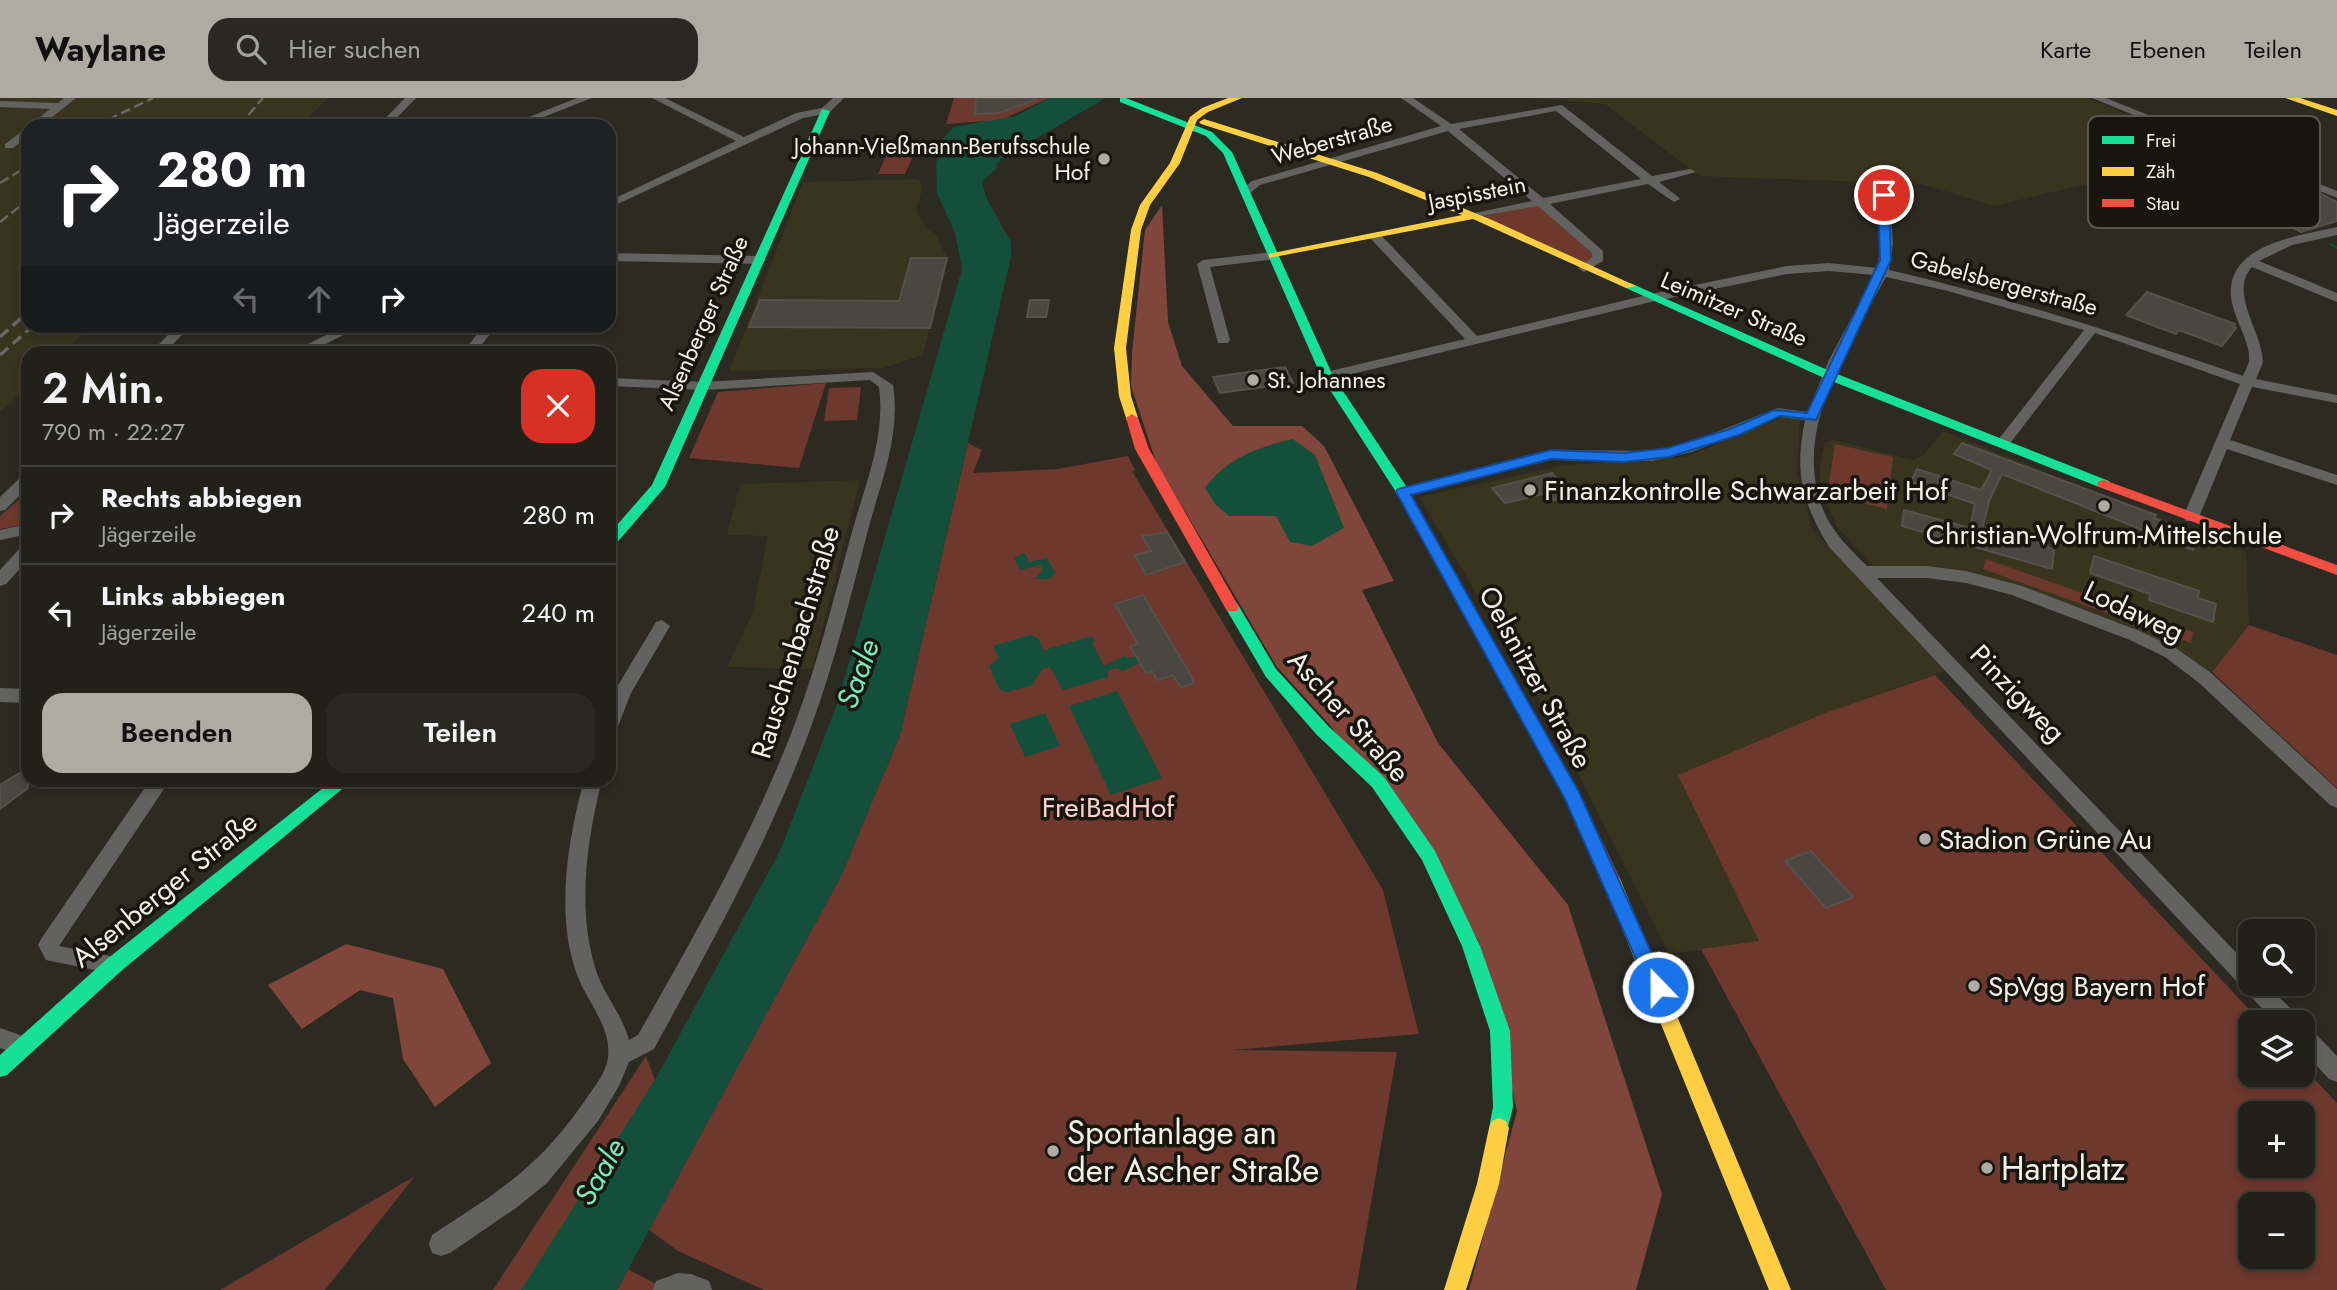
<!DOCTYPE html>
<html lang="de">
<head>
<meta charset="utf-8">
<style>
  :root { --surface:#212019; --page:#292822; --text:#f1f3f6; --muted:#a2a3a2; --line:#3e3e38; --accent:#aeaca2 }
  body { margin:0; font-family:Jost,sans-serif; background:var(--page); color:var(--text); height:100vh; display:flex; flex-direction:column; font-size:26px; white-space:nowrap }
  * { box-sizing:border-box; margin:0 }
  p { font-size:23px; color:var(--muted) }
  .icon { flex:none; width:38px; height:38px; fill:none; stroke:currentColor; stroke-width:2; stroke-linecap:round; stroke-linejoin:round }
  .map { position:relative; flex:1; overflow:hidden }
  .sheet { position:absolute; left:21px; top:248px; width:595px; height:441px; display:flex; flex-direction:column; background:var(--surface); border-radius:21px; box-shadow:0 4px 10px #0003,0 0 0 2px var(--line) }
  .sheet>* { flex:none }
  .hud { position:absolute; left:21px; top:21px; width:595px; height:214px; border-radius:21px; box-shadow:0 4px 10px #0003,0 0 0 2px var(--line); background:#202124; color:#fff; overflow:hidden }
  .tools { position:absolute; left:2238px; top:821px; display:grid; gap:14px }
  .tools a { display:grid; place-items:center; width:77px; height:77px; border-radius:14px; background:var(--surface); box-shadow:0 4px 10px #0003,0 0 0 2px var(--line); font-size:35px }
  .pin { position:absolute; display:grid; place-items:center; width:60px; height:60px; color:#fff; margin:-30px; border:4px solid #fff; border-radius:50%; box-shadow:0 2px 7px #0007 }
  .me { position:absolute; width:77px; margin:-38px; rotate:338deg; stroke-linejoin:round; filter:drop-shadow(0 0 5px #0008) }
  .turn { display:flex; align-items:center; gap:24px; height:147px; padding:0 21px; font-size:32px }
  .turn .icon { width:91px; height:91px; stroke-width:2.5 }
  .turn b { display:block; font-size:49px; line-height:60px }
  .lanes { display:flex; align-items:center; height:66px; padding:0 21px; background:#0003; justify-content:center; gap:35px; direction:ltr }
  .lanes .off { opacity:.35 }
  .round { display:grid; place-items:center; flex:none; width:74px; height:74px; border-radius:21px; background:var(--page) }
  .headline { display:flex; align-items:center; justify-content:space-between; height:119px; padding:0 21px }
  h1 { font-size:42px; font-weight:600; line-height:52px }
  .action { display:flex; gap:14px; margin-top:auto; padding:14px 21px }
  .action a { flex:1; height:80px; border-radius:21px; background:var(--accent); color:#111; font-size:28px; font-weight:600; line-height:80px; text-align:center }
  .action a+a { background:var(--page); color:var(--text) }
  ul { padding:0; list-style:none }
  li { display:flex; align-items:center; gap:21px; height:98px; padding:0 21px; border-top:2px solid var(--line) }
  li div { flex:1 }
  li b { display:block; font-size:26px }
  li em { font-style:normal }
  header { display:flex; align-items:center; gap:42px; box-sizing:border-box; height:98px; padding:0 35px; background:var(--accent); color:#111 }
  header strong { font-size:33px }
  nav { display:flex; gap:38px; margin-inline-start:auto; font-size:24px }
  .search { width:490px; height:63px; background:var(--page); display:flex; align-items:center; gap:18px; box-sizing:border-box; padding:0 24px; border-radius:21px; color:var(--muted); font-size:26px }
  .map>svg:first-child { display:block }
</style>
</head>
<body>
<header>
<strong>Waylane</strong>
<div class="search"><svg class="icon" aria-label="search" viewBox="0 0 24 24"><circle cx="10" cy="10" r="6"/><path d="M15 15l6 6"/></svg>Hier suchen</div>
<nav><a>Karte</a><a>Ebenen</a><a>Teilen</a></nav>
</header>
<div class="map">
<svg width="2337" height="1192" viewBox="0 0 2337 1192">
  <rect width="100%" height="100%" fill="#2c2a21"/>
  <g fill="#38341e">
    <polygon points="0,0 329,0 298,28 28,28 28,228 91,228 63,255 28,256 28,289 0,314"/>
    <polygon points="1530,0 2087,0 2302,88 2245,106 2082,87 1995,108 1921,86 1700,78 1605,6"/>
    <polygon points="918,81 923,88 916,113 927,131 936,136 947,160 923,257 883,270 729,273 803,84"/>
    <polygon points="1783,319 1800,321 1797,374 1812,431 1945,573 1825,615 1679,677 1760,844 1669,856 1548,616 1419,399 1565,367 1686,359"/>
    <polygon points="1943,333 2246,454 2249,527 2212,574 2172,549 2101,518 2012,486 1971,474 1928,468 1875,470 1837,429 1822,396 1819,372 1825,344 1834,342 1913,362 1924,357"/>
    <polygon points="860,382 812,571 727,569 752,516 768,438 727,437 740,386"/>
  </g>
  <g fill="#6d382e" fill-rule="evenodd">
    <polygon points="954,0 1049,0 1001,22 946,26"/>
    <polygon points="887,56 914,56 905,76 878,76"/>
    <polygon points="1541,106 1596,158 1585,169 1475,119"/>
    <polygon points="826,285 799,370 689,360 718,294"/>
    <polygon points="861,289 857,322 824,323 829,290"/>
    <polygon points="968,345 982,352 973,375 1058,371 1128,358 1135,372 1132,373 1383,792 1419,936 1233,952 1397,954 1356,1192 764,1192 678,1153 649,1132 841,778 900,637"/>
    <polygon points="1835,346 1893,359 1887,411 1827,396"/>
    <polygon points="28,394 28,426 0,431 0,418"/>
    <polygon points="1986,461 2193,534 2191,545 1983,471"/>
    <polygon points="2249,527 2337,557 2337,690 2212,574"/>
    <path d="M1935 577 2261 924H2250V976H2303V969L2337 1005V1192H1886L1701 851 1759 843 1678 677 1825 615ZM2250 1015H2303V1068H2250ZM2250 1106H2303V1158H2250Z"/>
    <polygon points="646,958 655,982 532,1178 521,1192 493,1192"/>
    <polygon points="415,1078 325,1192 220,1192"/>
    <polygon points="628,1171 667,1192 617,1192"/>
  </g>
  <g fill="#81463b">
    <polygon points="1162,107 1168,224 1182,268 1233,328 1302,328 1324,348 1394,483 1362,492 1438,645 1568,807 1662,1096 1636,1192 1469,1192 1517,1013 1478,842 1329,626 1277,569 1156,364 1131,288 1132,255 1145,132"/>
    <polygon points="346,846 443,871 491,965 435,1009 403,961 393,900 360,892 302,931 268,887"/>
  </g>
  <g fill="#134f3a">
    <polygon points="1049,0 1106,0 1001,61 996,67 998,69 982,84 986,99 1011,144 1011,159 900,637 841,778 617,1192 521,1192 655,982 780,753 836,609 962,171 955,135 937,95 936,66 941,43 953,29 1016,18"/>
    <path d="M1293 341 1315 357 1344 430 1312 448 1290 444 1276 418H1229L1215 406 1205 390C1227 360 1258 349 1293 341Z"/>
    <polygon points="1025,455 1029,464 1047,460 1055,475 1050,481 1035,481 1043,472 1040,467 1020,472 1014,460"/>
    <polygon points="1030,537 1038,540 1044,552 1092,538 1095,544 1092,545 1104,568 1124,558 1131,560 1141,556 1145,562 1123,573 1116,570 1107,573 1109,579 1063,592 1050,569 1043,571 1032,587 1007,594 1000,592 989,568 999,560 993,548"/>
    <polygon points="1117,593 1162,680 1111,697 1069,608"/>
    <polygon points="1045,615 1060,648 1025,659 1010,626"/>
  </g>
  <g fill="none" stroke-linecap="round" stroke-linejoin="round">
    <g stroke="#134f3a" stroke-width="2.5">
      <polyline points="2135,90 2235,102"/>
      <polyline points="2331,146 2337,150"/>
    </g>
  </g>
  <g fill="#4a4640" stroke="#56524b" stroke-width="2">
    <polygon points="976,0 1035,0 1035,2 999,15 975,16"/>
    <polygon points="2321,96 2337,104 2337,123 2301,134 2261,113"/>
    <polygon points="911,160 947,160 930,230 749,229 760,202 899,203"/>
    <polygon points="2147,194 2235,226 2233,229 2236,230 2222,248 2179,232 2176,236 2126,217"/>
    <polygon points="1030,202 1049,202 1046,219 1027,219"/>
    <polygon points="1285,269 1293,285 1220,295 1213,279"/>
    <polygon points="1962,345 2156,417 2154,420 2199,438 2193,452 2002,376 1989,403 1982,432 2023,444 2031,441 2041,444 2054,452 2052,471 1902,428 1904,412 1970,430 1975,406 1911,384 1917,371 1981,392 1992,372 1954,356"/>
    <polygon points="1552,375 1571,397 1554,402 1548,395 1505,405 1492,390"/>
    <polygon points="1167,434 1185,464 1146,477 1135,457 1151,453 1142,438"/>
    <polygon points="2094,458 2199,493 2198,500 2216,506 2213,524 2149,502 2150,496 2090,475"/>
    <polygon points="1143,497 1189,574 1194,585 1181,590 1173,577 1157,582 1152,573 1146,575 1130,548 1138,546 1115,506"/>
    <polygon points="28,670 28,690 0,711 0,687"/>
    <polygon points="1811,753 1853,799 1826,810 1785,763"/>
  </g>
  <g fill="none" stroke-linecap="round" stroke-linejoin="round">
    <g fill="#62625f" fill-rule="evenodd">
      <polygon points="64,0 76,0 41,28 29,28 50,11 0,9 0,3 58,5"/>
      <polygon points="405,0 416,0 389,28 378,28"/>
      <polygon points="577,0 592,0 521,28 506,28"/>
      <polygon points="652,0 665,0 744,39 796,15 822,10 833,0 844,0 829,15 803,20 609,110 609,103 736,43"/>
      <path d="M1401 0H1413L1451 26 1562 7 1652 78 1690 71 1696 74 1659 84 1678 99 1680 101 1674 104 1648 86 1550 106 1603 153V163L1584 174 1578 170 1593 159 1591 154 1538 108 1470 120V116L1532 103 1448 33 1260 87 1249 96 1239 94 1252 83 1441 28ZM1556 13 1641 81 1543 100 1459 31Z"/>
      <polygon points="2092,0 2106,0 2337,93 2337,100"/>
      <polygon points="28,29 28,38 13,50 5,50 5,46"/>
      <path d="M1884 94 1890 97 1893 146 1889 172C2010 200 2126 238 2243 278L2249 264V256C2246 236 2233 218 2231 199 2226 146 2298 138 2337 129V137L2292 147 2259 163 2337 195V204L2252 169C2230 193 2258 229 2262 256L2263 264 2256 281 2337 297V305L2252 289 2230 342 2337 377V387L2227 351 2199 419 2196 423H2186L2183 419 2240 286 2095 235 2008 348H1998V342L2084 232 1948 193 1886 179C1849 246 1790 334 1824 414 1833 435 1851 452 1867 468H1927L1966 473 2022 488 2142 534 2177 551 2210 574 2337 691V710L2330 707 2198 584 2165 559 2130 542 2012 497 1966 485 1927 480H1877L2250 869V886H2266L2297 917 2300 924H2275L1829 449C1802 404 1794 375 1805 322L1779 319 1692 354 1652 363 1551 362 1403 399 1395 394 1403 389 1551 352 1652 353 1683 347 1778 310 1808 314 1828 264 1874 177 1829 173 1787 176 1651 204 1327 282 1320 278 1322 275 1465 241 1371 141V135H1379L1477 238 1651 196 1787 168 1829 165 1877 170 1881 146 1878 97Z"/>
      <polygon points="1273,154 1279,158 1277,161 1210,169 1230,242 1228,245 1218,245 1197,166 1203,162"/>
      <polygon points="609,155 760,158 766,162 760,166 609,163"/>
      <polygon points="177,228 191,228 163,256 149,256"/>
      <polygon points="344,228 361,228 306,256 288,256"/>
      <polygon points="483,228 496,228 475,256 462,256"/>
      <path d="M873 274 893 287C901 337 881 384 868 432 851 497 835 563 812 626 771 740 711 846 654 951L629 964 619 988 598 1023 547 1085 516 1110 450 1155 441 1158 432 1155 429 1146 432 1137C499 1093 539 1070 586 1001 594 989 606 975 608 960 612 927 584 901 575 871 556 812 568 741 584 682H602C587 741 577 810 595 869 602 895 622 915 629 942L638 937C695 836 753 736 794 628 818 565 834 499 852 434 865 387 886 338 879 289L870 282 704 292 609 288V280L704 284Z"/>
      <polygon points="28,375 28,389 5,412 0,413 0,399 23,377"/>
      <polygon points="28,426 28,436 0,442 0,432"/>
      <polygon points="28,447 28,462 6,486 0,488 0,472 22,448"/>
      <polygon points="662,522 670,528 631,595 615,636 609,638 609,608 614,594 656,524"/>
      <polygon points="0,590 28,591 28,605 0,604"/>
      <polygon points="150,682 170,682 59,848 121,860 124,867 121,874 114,876 46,862 38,847 41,841"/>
      <polygon points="2303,928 2311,931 2337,958 2337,984 2329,981 2303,953"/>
      <polygon points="0,930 31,941 34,948 31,955 23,958 0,950"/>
      <polygon points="678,1175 691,1176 709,1183 712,1192 653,1192 656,1183"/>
    </g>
    <g fill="#16e098" fill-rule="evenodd">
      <polygon points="1120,0 1126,0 1212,34 1232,54 1333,278 1410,394 1508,568 1505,572 1495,572 1396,394 1321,278 1223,55 1206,38 1120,4"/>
      <polygon points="822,11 830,13 665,389 614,448 609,450 609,436 652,387"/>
      <polygon points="1630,185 1832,274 2109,383 2111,386 2109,389 2099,389 1824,280 1626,190 1624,188"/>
      <polygon points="1232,504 1237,505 1276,571 1329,629 1384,679 1435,753 1480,848 1510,933 1513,1009 1506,1037 1499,1040 1492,1037 1489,1030 1493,1009 1490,933 1462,848 1422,762 1372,689 1317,637 1266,579 1225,509"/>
      <polygon points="333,682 353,682 121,873 7,977 0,979 0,957 107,861"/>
    </g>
    <g fill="#ffcf43" fill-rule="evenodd">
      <polygon points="1228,0 1242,0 1208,14 1197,22 1180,65 1150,107 1141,132 1126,250 1131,298 1138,320 1137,323 1127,323 1119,298 1114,250 1131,132 1140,107 1170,65 1190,19 1202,10"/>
      <polygon points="2285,0 2300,0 2337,12 2337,18"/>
      <polygon points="1204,21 1377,75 1492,122 1636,188 1626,190 1473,121 1269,160 1269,156 1273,155 1462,117 1369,79 1201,26 1199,24"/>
      <polygon points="1611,773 1617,776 1620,781 1791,1192 1769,1192 1602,781 1605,776"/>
      <polygon points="1499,1020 1506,1023 1509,1030 1499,1086 1466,1192 1444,1192 1477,1086 1489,1030 1492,1023"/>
    </g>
    <g fill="#f24e42" fill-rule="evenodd">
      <polygon points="1132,316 1138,320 1149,351 1239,509 1237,513 1227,513 1135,351 1126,320"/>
      <polygon points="2104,382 2337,467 2337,477 2099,389 2097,386 2099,383"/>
      <polygon points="1500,562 1505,564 1579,694 1620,781 1617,786 1611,789 1605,786 1565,701 1492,568"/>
    </g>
    <g stroke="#686862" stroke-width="2.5" stroke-dasharray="10 4.5" stroke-linecap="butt">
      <polyline points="95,28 153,0"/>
      <polyline points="239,28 263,0"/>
      <polyline points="0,85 28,68"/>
      <polyline points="0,124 28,102"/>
    </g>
    <g stroke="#686862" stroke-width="3.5" stroke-dasharray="11 6" stroke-linecap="butt">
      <polyline points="0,239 28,214"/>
      <polyline points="0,257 33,228"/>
    </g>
  </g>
  <polygon fill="#1a73e8" stroke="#114b97" stroke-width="2" points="1884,94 1889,97 1891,162 1816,322 1780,318 1739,337 1669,359 1624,364 1551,361 1411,397 1579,694 1667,889 1664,895 1658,897 1651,895 1565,701 1396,394 1398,391 1551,352 1624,355 1668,350 1730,331 1774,312 1807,315 1880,162 1878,97"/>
  <g fill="#aeaca2" stroke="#17150e" stroke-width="2.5">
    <circle cx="1104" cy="61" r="7"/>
    <circle cx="1253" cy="282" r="7"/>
    <circle cx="1530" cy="392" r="7"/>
    <circle cx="2104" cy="408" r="7"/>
    <circle cx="1925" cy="741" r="7"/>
    <circle cx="1974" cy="888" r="7"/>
    <circle cx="1053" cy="1053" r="7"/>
    <circle cx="1987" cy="1070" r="7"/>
  </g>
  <g text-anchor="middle" stroke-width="7" stroke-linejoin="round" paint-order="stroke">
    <g font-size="23" fill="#f4f2e8" stroke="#17150e">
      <text transform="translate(1332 42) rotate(-16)" y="8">Weberstraße</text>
      <text transform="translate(1477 95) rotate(-11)" y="8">Jaspisstein</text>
      <text transform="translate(2004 185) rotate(15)" y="8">Gabelsbergerstraße</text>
      <text transform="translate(1734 211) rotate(23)" y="8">Leimitzer Straße</text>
      <text transform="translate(703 225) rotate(-66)" y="8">Alsenberger Straße</text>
    </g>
    <g font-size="23" fill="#f4f2e8" stroke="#17150e" text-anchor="end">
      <text x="1090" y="56">Johann-Vießmann-Berufsschule<tspan x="1090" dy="26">Hof</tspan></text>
      <text x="1267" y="290" text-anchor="start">St. Johannes</text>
    </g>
    <g font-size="28" fill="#f4f2e8" stroke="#17150e" text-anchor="start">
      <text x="1544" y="402">Finanzkontrolle Schwarzarbeit Hof</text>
      <text x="2104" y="446" text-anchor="middle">Christian-Wolfrum-Mittelschule</text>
      <text x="1939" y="751">Stadion Grüne Au</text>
      <text x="1988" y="898">SpVgg Bayern Hof</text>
    </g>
    <g font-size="28" fill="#f4f2e8" stroke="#17150e">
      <text transform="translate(2134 513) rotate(25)" y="10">Lodaweg</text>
      <text transform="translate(795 544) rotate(-73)" y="10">Rauschenbachstraße</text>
      <text transform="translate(1536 579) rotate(61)" y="10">Oelsnitzer Straße</text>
      <text transform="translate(2018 595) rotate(46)" y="10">Pinzigweg</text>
      <text transform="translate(1349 618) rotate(48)" y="10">Ascher Straße</text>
      <text transform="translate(164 791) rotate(-39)" y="10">Alsenberger Straße</text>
    </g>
    <g font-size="28" fill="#fdd2ca" stroke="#17150e">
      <text x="1108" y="719">FreiBadHof</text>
    </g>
    <g font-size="30" font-style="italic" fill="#78eabb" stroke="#17150e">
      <text transform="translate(858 576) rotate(-70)" y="10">Saale</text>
      <text transform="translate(600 1074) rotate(-60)" y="10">Saale</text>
    </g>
    <g font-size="33" fill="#f4f2e8" stroke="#17150e" text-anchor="start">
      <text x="1067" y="1046">Sportanlage an<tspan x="1067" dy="38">der Ascher Straße</tspan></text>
      <text x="2001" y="1082">Hartplatz</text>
    </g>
  </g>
  <rect x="2088" y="18" width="232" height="112" rx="10" fill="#17150e" stroke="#59574f" stroke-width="2"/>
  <rect x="2102" y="38" width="32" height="8" fill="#16e098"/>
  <rect x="2102" y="69" width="32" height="9" fill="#ffcf43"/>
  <rect x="2102" y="101" width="32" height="8" fill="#f24e42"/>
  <g font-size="19" fill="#f4f2e8">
    <text x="2146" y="49">Frei</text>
    <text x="2146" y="80">Zäh</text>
    <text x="2146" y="112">Stau</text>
  </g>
</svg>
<div class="tools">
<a><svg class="icon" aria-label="search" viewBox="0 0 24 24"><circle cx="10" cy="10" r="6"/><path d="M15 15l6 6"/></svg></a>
<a><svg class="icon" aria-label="layers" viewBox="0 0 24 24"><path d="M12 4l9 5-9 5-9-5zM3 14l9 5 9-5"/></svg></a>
<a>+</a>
<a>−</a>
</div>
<div class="pin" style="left:1884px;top:97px;background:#d93025"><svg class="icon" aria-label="arrive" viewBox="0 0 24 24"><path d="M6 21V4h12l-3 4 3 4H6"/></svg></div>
<svg class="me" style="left:1658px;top:889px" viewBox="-20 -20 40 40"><circle r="17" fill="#1a73e8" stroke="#fff" stroke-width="3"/><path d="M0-11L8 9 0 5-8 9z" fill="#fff"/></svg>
<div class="hud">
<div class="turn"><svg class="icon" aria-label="right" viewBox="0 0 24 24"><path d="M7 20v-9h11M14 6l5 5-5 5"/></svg><div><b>280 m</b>Jägerzeile</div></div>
<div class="lanes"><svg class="icon off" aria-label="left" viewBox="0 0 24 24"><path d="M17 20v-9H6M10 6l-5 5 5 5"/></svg><svg class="icon off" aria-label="ahead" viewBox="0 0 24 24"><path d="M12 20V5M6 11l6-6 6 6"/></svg><svg class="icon" aria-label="right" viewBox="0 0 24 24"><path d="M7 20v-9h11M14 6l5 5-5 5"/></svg></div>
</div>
<section class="sheet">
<div class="headline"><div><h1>2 Min.</h1><p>790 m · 22:27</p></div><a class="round" style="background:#d93025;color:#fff"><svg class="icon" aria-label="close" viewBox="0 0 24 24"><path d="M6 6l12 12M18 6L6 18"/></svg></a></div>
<ul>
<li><svg class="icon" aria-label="right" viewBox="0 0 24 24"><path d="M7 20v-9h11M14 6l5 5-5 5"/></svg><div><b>Rechts abbiegen</b><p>Jägerzeile</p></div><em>280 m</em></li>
<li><svg class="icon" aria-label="left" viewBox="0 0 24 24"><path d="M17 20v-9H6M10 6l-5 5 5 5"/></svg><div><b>Links abbiegen</b><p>Jägerzeile</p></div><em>240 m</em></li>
</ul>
<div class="action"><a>Beenden</a><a>Teilen</a></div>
</section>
</div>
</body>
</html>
